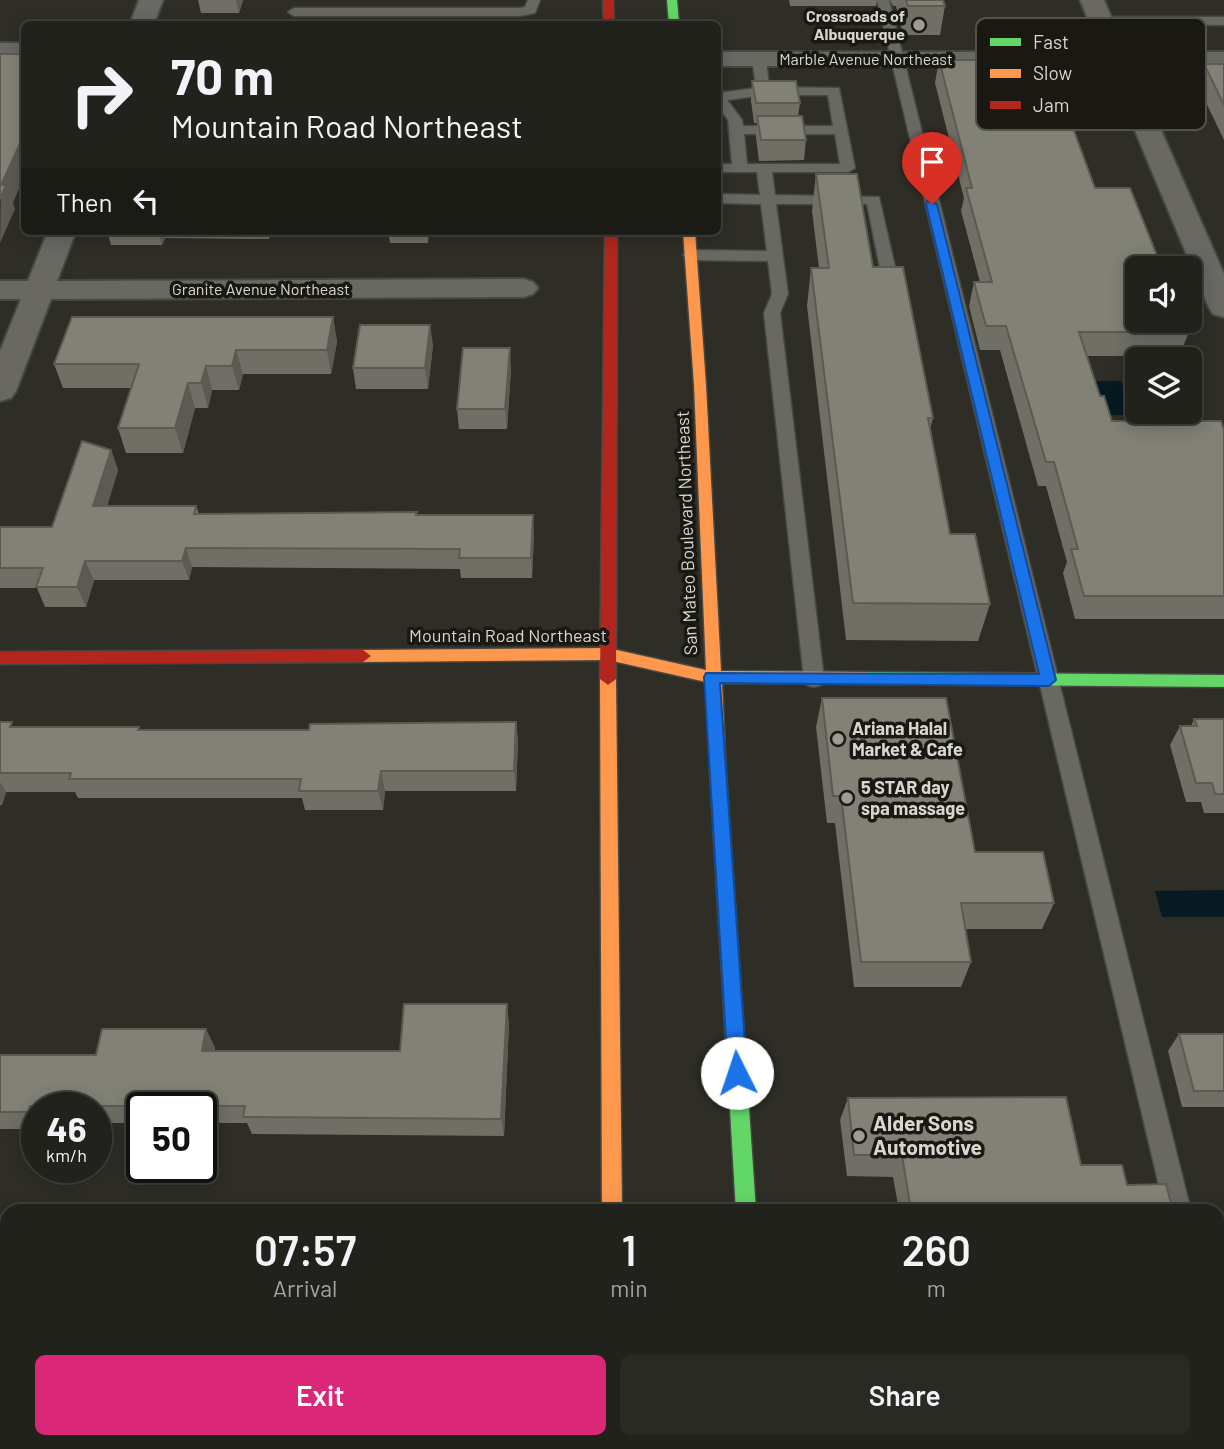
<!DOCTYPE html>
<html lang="en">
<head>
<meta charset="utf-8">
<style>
  :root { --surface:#22221c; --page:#2a2a25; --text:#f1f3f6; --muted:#a2a4a3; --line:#3f3f3b; --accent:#db2777 }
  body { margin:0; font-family:Barlow,sans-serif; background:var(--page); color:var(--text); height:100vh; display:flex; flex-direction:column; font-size:26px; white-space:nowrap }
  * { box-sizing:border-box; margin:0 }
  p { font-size:23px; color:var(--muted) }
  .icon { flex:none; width:38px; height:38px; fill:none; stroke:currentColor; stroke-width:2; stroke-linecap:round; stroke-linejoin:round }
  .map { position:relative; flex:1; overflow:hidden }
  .drawer { position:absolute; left:0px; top:1204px; width:1225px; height:245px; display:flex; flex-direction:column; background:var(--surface); border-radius:21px 21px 0 0; box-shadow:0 4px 18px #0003,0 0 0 2px var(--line) }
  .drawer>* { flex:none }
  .top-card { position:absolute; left:21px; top:21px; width:700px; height:214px; border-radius:10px; box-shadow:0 4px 18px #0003,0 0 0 2px var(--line); background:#22221c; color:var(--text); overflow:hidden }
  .buttons { position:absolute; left:1125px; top:256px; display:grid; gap:14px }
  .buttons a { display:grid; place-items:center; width:77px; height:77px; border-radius:10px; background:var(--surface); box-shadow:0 4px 18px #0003,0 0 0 2px var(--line); font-size:35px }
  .speed { position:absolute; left:21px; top:1092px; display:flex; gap:14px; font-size:35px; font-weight:700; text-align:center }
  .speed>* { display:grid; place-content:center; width:91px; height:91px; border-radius:50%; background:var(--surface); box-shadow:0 4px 18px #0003,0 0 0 2px var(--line); line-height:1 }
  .speed small { font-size:18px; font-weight:400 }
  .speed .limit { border:4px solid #111; border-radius:10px; background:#fff; color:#111 }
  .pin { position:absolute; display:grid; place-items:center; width:60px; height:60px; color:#fff; margin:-72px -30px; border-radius:50% 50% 50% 0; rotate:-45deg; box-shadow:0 0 7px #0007 }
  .pin .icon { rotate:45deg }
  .me { position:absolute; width:77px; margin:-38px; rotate:356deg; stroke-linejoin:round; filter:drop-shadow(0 0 5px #0008) }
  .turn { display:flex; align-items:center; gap:24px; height:147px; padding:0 35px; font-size:32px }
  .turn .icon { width:91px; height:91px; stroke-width:2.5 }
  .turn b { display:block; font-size:49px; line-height:60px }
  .then { display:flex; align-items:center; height:66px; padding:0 35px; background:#0003; gap:14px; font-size:26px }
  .eta { display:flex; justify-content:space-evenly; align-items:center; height:119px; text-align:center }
  .eta b { font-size:42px; font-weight:600; line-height:49px }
  .cta { display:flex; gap:14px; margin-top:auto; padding:14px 35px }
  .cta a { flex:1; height:80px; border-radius:10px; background:var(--accent); color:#fff; font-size:28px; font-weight:600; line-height:80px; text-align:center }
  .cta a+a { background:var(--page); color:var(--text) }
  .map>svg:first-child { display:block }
</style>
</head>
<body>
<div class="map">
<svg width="1224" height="1449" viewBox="0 0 1224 1449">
  <rect width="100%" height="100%" fill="#2e2d26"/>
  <g fill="#071a22">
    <polygon points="1088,381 1121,381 1135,415 1111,415 1094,399"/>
    <polygon points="1224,890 1224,917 1162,917 1155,891"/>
  </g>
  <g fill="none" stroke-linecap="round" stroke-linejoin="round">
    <g stroke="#484842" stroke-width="3">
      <g id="lane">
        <polygon points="528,0 540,0 535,13 520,16 294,16 288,12 294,8 520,8 525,7"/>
        <polygon points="877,0 889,0 1191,1211 1165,1211"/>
        <polygon points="1101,17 1224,17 1224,25 1096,24 1096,18"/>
        <path d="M759 54 766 58 769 87 839 88 855 168 848 172H772L775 195 879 197 901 293 893 298 885 293 867 204H776L788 294 780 313 824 679 821 685 814 687 807 685 804 679 764 313 772 294 768 261 691 260 683 255 691 250 767 251 761 204 718 203V194L760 195 757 172H718V164H732L728 120 718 106V93L756 88 752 58ZM763 95H828L833 126H743L742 120 727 100ZM744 134H835L840 164H747Z"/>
        <polygon points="1218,1360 1224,1362 1224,1413 1218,1411"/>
      </g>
    </g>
    <g stroke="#484842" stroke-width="4">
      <g id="street">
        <polygon points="139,0 163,0 154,24 130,24"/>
        <polygon points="1080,0 1104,0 1126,52 1224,52 1224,66 1133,66 1224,274 1224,317 1213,314 1209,308 1108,66 718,66 718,52 1102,52"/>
        <rect x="0" y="43" width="24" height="14"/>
        <polygon points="48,231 76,231 57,281 523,279 533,282 538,288 533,294 523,297 51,299 16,391 11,398 0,401 0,351 21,299 0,299 0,281 28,281"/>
        <polygon points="7,1258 7,1308 0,1309 0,1259"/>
      </g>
    </g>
    <g stroke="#484842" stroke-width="3">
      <g id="fast">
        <polygon points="667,0 677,0 679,24 669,24"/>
        <polygon points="866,672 1224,675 1224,687 866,684 858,678"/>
        <polygon points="718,765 724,767 726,772 756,1211 736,1211 710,772 712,767"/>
      </g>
    </g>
    <g stroke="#484842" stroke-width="3">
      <g id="slow">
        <polygon points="683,231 695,231 706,385 721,671 866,672 874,678 866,684 722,683 726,772 724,777 712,777 710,772 706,682 608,660 363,662 355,656 363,650 608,648 706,670 694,385"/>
        <polygon points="608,673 616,679 622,1211 602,1211 600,679"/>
      </g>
    </g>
    <g stroke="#484842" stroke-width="3">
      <g id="jam">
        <polygon points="603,0 613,0 614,24 604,24"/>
        <polygon points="605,231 617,231 616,679 608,685 600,679"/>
        <polygon points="363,650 371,656 363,662 0,664 0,652"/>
        <rect x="603" y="1442" width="22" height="7"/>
        <rect x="750" y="1442" width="22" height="7"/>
      </g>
    </g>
    <use href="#lane" fill="#696863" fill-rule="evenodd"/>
    <use href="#street" fill="#696863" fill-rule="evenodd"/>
    <use href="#fast" fill="#63d668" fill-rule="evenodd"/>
    <use href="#slow" fill="#ff974d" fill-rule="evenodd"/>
    <use href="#jam" fill="#b3261e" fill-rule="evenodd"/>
  </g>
  <g fill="#706f65">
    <polygon points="198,0 243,0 239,13 201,13"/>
    <polygon points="789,0 877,0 876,6 790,6"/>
    <polygon points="890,0 943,0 945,6 940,35 903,35 896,6 893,6"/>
    <polygon points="939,60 1095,188 1189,332 1179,356 1087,356 1100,396 1112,421 1224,430 1224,619 1075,619 1063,573 1067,562 1046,486 1038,486 1000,350 980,350 969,306 974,282 980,282 961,211 964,198 935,83"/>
    <polygon points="1204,64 1224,64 1224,140 1197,84"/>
    <polygon points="752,81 800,103 798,116 806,140 804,160 759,161 756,137 757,123 754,123 751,101"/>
    <polygon points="816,174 873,267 933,418 930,429 950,534 990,604 978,641 846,640 807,306 811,268 819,268 812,211"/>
    <polygon points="107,231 271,231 269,239 165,238 162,245 111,245"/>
    <polygon points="388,231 429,231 428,243 390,243"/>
    <polygon points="333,317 337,342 331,374 243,374 239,390 212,390 208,408 195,408 183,453 126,453 118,428 131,388 63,388 54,364"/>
    <polygon points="433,345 428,389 356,389 353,368"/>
    <polygon points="511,369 507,429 459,429 457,409"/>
    <polygon points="111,450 118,470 107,506 196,506 199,514 417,515 534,535 532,578 461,578 460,569 192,567 189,580 94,580 86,607 45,607 37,588 0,588 0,527 52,527"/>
    <polygon points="822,698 975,852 1054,903 1042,929 966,929 971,962 961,987 854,987 835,823 827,823 816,727"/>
    <polygon points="1194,719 1224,719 1224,813 1204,813 1201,802 1186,802 1170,745 1180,726 1191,726"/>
    <polygon points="0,722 14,727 141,730 309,730 516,722 518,741 516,791 385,791 383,810 305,810 302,798 78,798 75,792 6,792 2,805 0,805"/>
    <polygon points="509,1023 504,1136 252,1134 247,1123 201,1123 201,1108 142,1108 142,1123 96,1123 96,1108 37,1108 37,1129 0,1129 0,1055 96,1055 206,1029 215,1048 215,1051 400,1051"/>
    <polygon points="1179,1034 1224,1034 1224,1107 1182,1107 1168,1051"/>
    <polygon points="848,1098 1081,1165 1127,1185 1173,1211 899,1211 893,1177 847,1176 840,1120"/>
  </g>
  <g fill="#5b5a53">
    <polygon points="236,0 243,0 239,13"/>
    <polygon points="24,135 24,177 13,203 15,209 0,243 1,185"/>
    <polygon points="158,231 163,231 165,238 162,245"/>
    <polygon points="426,231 429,231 428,243"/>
    <polygon points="333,317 337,342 331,374 327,350"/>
    <polygon points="430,325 433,345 428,389 425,368"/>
    <polygon points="510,348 511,369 507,429 505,409"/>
    <polygon points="236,350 243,374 239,390 232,366"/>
    <polygon points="206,366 212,390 208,408 201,383"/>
    <polygon points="188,383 195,408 183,453 175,428"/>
    <polygon points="111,450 118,470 101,526 93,506"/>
    <polygon points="533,515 534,535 532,578 531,558"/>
    <polygon points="186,548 192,567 189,580 182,561"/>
    <polygon points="85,561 94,580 86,607 77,587"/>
    <polygon points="516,722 518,741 516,791 514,771"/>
    <polygon points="381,771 385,791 383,810 378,791"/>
    <polygon points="0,782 6,792 2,805 0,802"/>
    <polygon points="507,1004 509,1023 504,1136 501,1119"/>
    <polygon points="206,1029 215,1048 211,1069 202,1051"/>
    <polygon points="30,1106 37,1115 37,1122 28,1112"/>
    <polygon points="0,1417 7,1421 0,1449"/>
    <rect x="496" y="1442" width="4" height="7"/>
  </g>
  <g fill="#828176" stroke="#5b5a53" stroke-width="2">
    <polygon points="906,0 943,0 945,6 908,6"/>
    <polygon points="0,54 24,54 24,135 1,185 6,185 0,199"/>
    <polygon points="939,60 1048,60 1095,188 1130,188 1162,268 1138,268 1138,320 1184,320 1189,332 1079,332 1100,396 1104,396 1112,421 1221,421 1224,430 1224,596 1084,596 1071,549 1078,549 1054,462 1046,462 1006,326 986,326 974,282 992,282 966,188 972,188"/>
    <polygon points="1204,64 1224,64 1224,105"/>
    <polygon points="752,81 796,81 800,103 756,103"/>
    <polygon points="757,116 802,116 806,140 761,140"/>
    <polygon points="816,174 857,174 873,267 903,267 933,418 928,418 950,534 975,534 990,604 853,603 811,268 829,268"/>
    <polygon points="72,317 333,317 327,350 236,350 232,366 206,366 201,383 188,383 175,428 118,428 139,364 54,364"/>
    <polygon points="360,325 430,325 425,368 353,368"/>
    <polygon points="463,348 510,348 505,409 457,409"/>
    <polygon points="82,441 111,450 93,506 196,506 194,514 417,512 416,515 533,515 531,558 459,558 460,549 186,548 182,561 85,561 77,587 36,587 43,568 0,568 0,527 52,527"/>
    <polygon points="822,698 946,698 975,852 1043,852 1054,903 961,903 971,962 861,962 841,796 833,796"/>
    <polygon points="1194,719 1224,719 1224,794 1215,794 1212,783 1196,783 1180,726 1197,726"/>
    <polygon points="0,722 12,722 10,727 139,727 138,730 309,730 310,724 516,722 514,771 381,771 378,791 299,791 301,779 69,779 71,773 0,773"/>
    <polygon points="404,1004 507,1004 501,1119 243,1117 245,1106 30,1106 28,1112 0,1112 0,1055 96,1055 102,1029 206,1029 202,1051 400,1051"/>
    <polygon points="1179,1034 1224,1034 1224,1091 1194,1091"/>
    <polygon points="1066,1097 1081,1165 1122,1165 1127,1185 1166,1184 1173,1211 911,1211 902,1155 854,1155 848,1098"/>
    <polygon points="370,1442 496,1442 496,1449 195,1449 195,1447 370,1447"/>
  </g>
  <polygon fill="#1a73e8" stroke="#114b97" stroke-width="2" points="927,201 937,204 1056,680 1049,686 720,683 747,1073 744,1080 737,1082 731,1080 728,1073 704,677 706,673 1039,674 926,204"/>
  <g fill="#9c9c94" stroke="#191812" stroke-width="2.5">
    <circle cx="919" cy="25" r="7"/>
    <circle cx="838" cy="739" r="7"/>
    <circle cx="847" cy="798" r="7"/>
    <circle cx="859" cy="1136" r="7"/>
  </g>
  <g text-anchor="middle" stroke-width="7" stroke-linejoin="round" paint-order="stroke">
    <g font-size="16" font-weight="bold" fill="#d8d7cf" stroke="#191812" text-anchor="end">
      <text x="905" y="22">Crossroads of<tspan x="905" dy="18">Albuquerque</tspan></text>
    </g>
    <g font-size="16" fill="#d8d7cf" stroke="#191812">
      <text x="866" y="65">Marble Avenue Northeast</text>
      <text x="261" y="295">Granite Avenue Northeast</text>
    </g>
    <g font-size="18" fill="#d8d7cf" stroke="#191812">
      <text transform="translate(687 533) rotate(-92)" y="6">San Mateo Boulevard Northeast</text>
      <text x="508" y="642">Mountain Road Northeast</text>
    </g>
    <g font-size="18" font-weight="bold" fill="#d8d7cf" stroke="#191812" text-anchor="start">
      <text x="852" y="735">Ariana Halal<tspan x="852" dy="21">Market &amp; Cafe</tspan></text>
      <text x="861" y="794">5 STAR day<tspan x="861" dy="21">spa massage</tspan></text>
    </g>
    <g font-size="21" font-weight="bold" fill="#d8d7cf" stroke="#191812" text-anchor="start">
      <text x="873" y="1131">Alder Sons<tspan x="873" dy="24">Automotive</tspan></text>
    </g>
  </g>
  <rect x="976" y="18" width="230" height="112" rx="10" fill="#191812" stroke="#52514b" stroke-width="2"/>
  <rect x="990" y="38" width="31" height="8" fill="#63d668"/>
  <rect x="990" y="69" width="31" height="9" fill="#ff974d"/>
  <rect x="990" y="101" width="31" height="8" fill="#b3261e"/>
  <g font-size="19" fill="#d8d7cf">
    <text x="1033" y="49">Fast</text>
    <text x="1033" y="80">Slow</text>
    <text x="1033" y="112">Jam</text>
  </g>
</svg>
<div class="buttons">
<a><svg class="icon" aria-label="sound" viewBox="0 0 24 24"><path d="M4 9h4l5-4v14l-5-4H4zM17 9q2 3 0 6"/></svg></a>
<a><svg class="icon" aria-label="layers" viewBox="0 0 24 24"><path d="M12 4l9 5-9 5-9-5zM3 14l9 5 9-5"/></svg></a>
</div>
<div class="speed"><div>46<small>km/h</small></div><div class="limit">50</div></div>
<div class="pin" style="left:932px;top:204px;background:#d93025"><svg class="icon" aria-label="arrive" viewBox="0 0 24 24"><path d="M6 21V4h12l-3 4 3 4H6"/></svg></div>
<svg class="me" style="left:737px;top:1073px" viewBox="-20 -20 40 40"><circle r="19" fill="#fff"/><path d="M0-13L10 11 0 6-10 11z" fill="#1a73e8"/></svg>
<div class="top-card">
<div class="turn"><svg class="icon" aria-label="right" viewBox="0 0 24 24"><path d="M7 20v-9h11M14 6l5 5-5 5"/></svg><div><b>70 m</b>Mountain Road Northeast</div></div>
<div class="then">Then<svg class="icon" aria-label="left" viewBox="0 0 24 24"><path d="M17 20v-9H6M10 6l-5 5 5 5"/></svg></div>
</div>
<section class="drawer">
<div class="eta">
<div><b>07:57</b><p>Arrival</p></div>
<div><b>1</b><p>min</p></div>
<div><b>260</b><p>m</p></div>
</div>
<div class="cta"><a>Exit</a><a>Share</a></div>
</section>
</div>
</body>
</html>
